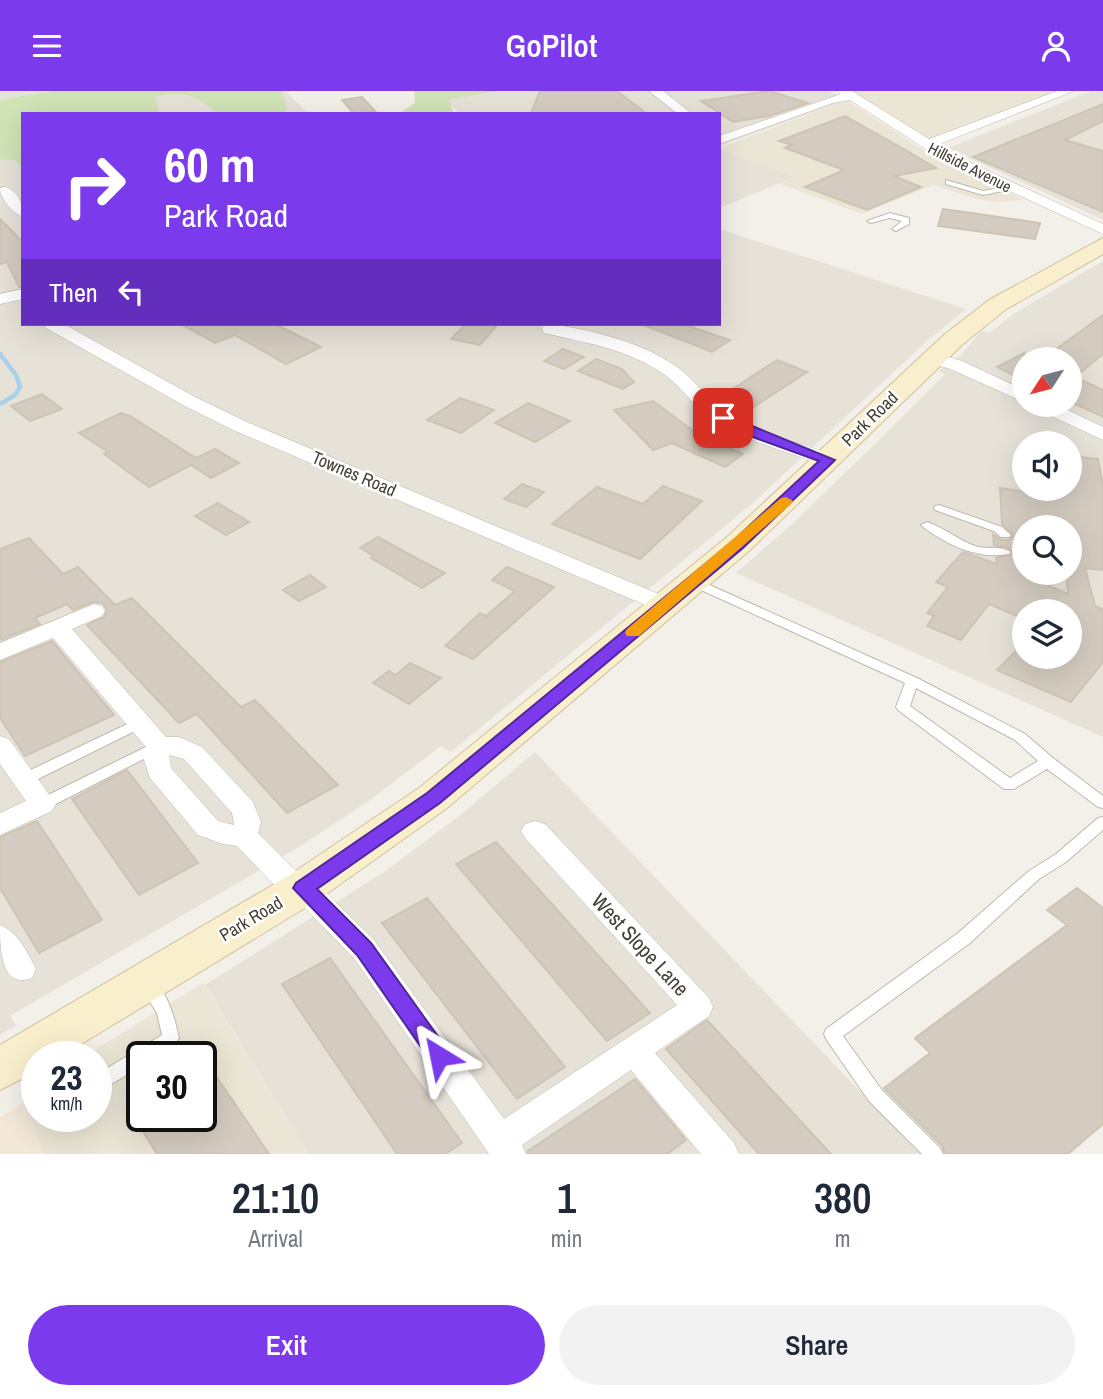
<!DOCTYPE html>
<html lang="en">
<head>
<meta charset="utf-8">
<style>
  :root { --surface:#fff; --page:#f2f2f3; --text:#1f2937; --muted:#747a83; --accent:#7c3aed }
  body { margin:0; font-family:"Archivo Narrow",sans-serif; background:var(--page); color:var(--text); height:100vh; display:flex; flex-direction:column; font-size:26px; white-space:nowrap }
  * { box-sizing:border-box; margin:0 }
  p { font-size:23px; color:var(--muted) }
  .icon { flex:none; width:38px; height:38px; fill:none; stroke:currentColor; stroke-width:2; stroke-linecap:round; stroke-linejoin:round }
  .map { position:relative; height:1063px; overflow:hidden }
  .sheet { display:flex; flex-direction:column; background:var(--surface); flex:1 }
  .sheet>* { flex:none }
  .guide { position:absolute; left:21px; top:21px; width:700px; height:214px; border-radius:0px; box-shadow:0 7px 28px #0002; background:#7c3aed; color:#fff; overflow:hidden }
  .needle { width:46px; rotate:234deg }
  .controls { position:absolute; left:1012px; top:256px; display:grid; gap:14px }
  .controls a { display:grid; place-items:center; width:70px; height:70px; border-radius:50%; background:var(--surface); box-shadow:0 7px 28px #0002; font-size:35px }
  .speed { position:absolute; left:21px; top:950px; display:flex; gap:14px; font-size:35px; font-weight:700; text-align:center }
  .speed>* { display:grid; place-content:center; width:91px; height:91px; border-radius:50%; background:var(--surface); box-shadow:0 7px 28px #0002; line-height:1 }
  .speed small { font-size:18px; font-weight:400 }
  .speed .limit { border:4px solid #111; border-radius:10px; background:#fff; color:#111 }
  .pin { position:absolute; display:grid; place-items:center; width:60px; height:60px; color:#fff; margin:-30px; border-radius:14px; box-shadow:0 4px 10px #0006 }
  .me { position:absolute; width:77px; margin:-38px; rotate:325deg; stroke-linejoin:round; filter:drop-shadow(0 0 5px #0008) }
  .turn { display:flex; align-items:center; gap:24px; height:147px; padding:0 28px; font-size:32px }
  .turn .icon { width:91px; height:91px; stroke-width:2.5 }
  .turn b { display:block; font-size:49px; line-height:60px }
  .then { display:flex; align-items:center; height:66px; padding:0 28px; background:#0003; gap:14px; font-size:26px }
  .eta { display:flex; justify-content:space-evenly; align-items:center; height:119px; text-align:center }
  .eta b { font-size:42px; font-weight:600; line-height:49px }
  .action { display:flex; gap:14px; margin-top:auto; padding:14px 28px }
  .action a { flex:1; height:80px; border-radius:42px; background:var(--accent); color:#fff; font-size:28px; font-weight:600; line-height:80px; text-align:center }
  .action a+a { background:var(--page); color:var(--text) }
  header { display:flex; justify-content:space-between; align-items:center; height:91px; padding:0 28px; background:var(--accent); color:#fff; font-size:32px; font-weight:600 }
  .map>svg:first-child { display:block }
</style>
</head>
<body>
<header><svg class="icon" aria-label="menu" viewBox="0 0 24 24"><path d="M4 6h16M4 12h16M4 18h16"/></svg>GoPilot<svg class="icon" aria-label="person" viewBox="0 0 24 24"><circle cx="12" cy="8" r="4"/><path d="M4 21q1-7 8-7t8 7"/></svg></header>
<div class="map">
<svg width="1103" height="1063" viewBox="0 0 1103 1063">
  <rect width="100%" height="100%" fill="#f3f0ea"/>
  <g fill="#e7e2d8" fill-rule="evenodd">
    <polygon points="0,0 285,0 309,23 23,23 23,233 719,233 719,138 966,218 927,250 753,412 451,661 441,655 370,709 299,756 10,925 16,935 0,944"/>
    <polygon points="434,0 830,0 847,9 719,55 719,23 461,23"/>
    <polygon points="1091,0 1103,0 1103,129 948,57"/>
    <polygon points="719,57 795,86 719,117"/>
    <path d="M1103 170V646L736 482 792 433 873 355 945 283 939 280 960 265 981 240 989 242 1015 222ZM1024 268H1069V313H1024ZM1024 352H1069V397H1024ZM1024 436H1069V481H1024ZM1024 520H1069V565H1024Z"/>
    <polygon points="535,661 920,1063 309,1063 205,894 387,779 458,726"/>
  </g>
  <polygon fill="#f3e7d7" points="25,1011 43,1063 0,1063 0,1026"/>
  <g fill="#ebe5d5" fill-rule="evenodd">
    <polygon points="849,0 1063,0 927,51"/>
    <polygon points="847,9 929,63 1024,109 994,111 977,108 933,94 862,123 780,93 794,86 719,57"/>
    <path d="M203 892 309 1063H43L23 1003 37 995V1026H96V966H83ZM142 966H201V1026H142Z"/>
  </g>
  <g fill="#d0e4b6">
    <path d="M53 0H281L287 16 285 23H216C200 3 180 0 155 6L159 23H23V79L15 69 0 68V9Z"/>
    <polygon points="414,0 497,0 452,8 449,10 453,20 451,23 398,23 415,12"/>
  </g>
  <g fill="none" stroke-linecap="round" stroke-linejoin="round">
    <polyline stroke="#abd1ea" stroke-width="4.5" points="0,263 16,284 20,296 15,304 0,313"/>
  </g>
  <g fill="#d4ccc0" stroke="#cec4b4" stroke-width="2" fill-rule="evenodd">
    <polygon points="540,0 617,0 647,23 531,23"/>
    <polygon points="769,0 808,12 769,25 733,31 701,10"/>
    <polygon points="362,6 375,20 354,23 342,9"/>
    <polygon points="1103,13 1103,30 1065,49 1103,60 1103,121 973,66"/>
    <polygon points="845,25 902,57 936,77 894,85 921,96 867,119 805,96 844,79 785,57 792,54 779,50"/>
    <polygon points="943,118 992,125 1040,132 1035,148 938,135"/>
    <polygon points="0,128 23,151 23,196 19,196 7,171 0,173"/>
    <polygon points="1103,224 1103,263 1075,286 1103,299 1103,326 1069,310 1069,264 1055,259"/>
    <polygon points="181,233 275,233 321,256 286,273 235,244 215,252"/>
    <polygon points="466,233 498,233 480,254 451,248"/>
    <polygon points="641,233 682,233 730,249 712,261"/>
    <polygon points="563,258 584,266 564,278 544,270"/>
    <polygon points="1024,262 1024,289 997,276"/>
    <polygon points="596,268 622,278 634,291 623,298 578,280"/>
    <polygon points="777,269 807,281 749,319 719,307"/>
    <polygon points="42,303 62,318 30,330 11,315"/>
    <polygon points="460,307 494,319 461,342 427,329"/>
    <polygon points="653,310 696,342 743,363 725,376 672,352 653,359 614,319"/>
    <polygon points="528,312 570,330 535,351 495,332"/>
    <polygon points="121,322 130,325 196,367 215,358 239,372 211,387 191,374 149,396 104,363 108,361 79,342"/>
    <path d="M1069 365 1098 368 1103 394V479L1085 477 1095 515 1103 518 1099 520 1103 521V571L1071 611 997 579 1024 552V565H1069V520H1024V528L989 513 961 549 927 535 934 525 927 522 948 496 936 491 963 461 997 473 996 467 1013 463 1009 457 994 454 993 443 1001 449H1009L1014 444 1002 433 1000 397 1044 404 1043 397H1069ZM1024 433 1069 436V481H1066L1068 503 1024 484Z"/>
    <polygon points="522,393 544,401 526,416 504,408"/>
    <polygon points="663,395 702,410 640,468 552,433 597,396 643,413"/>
    <polygon points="218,412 249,431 226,444 195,425"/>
    <polygon points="378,446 416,467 445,482 422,497 371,467 374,465 360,457"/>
    <polygon points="29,447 63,483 78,476 115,514 132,507 241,616 255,609 338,694 287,722 197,623 179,632 87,534 104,526 107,519 103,512 93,511 73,519 67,513 35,527 40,533 0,549 0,458"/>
    <polygon points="507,476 554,496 473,568 445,555 480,522 486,525 515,500 492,489"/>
    <polygon points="310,484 326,496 299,510 283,499"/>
    <polygon points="52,550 114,624 25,665 0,627 0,571"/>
    <polygon points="410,572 441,587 409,613 373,592 389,580 396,584"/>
    <polygon points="127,679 198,772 139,804 72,708"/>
    <polygon points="37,730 102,829 39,862 0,797 0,746"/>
    <polygon points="496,751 650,922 607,950 456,773"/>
    <polygon points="1077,797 1103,817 1103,1033 1068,1063 945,1063 942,1055 884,997 930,962 915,947 1067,834 1047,819"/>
    <polygon points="427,807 565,976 517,1008 382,832"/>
    <polygon points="330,867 462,1052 445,1063 397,1063 282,893"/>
    <polygon points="707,929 831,1063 759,1063 666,958"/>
    <polygon points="201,963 269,1063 157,1063 134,1026 201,1026"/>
    <polygon points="635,988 686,1049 667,1063 528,1063 528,1060"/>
  </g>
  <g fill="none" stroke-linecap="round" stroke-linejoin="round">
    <g stroke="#beb8ad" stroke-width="2">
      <g id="lane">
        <polygon points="946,89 983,100 1013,95 1017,97 983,104 946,93"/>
        <polygon points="890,122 909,127 909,133 896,140 892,138 902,130 890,127 871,132 867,130"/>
        <polygon points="939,414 1002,436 1011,444 1009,446 1001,446 994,440 935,419 934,417 935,415"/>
        <path d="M927 431C945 437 959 450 978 456 989 458 1003 455 1011 461L1009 463C979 469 947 454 923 436L921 434Z"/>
        <path d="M694 487 917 587 1025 643 1053 667 1103 705V717L1098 716 1047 678 1014 698H1004L898 619 896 616 905 592 690 494 688 491 690 488ZM916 597 1015 649 1038 670 1010 687 910 615Z"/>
        <polygon points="140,627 145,629 147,632 145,635 30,692 20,692 18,688 20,684"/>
        <polygon points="158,650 163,652 165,655 163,658 48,717 43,718 38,717 36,713 38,709"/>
        <polygon points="1103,726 1103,739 1066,771 1039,788 970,852 843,945 881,998 940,1057 943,1063 922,1063 869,1010 826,948 824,943 826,938 958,842 1029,780 1056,763 1098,727"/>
        <path d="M147 887C167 894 175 929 179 947 172 960 156 966 142 966V975L96 1002V984L162 944 157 922 139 894 141 889Z"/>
      </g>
    </g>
    <g stroke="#beb8ad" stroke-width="1">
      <g id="street">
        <polygon points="649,0 663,0 692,23 678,23"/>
        <polygon points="838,0 852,0 929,48 1057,0 1074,0 937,54 954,64 1103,133 1103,143 944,70 850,9 833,12 719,53 719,45 841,3"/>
        <path d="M5 96C19 100 23 114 23 126 13 123 0 107 0 97Z"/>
        <polygon points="23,198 23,208 0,213 0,203"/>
        <polygon points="44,233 64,233 195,306 247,331 673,509 676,514 673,519 657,519 233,339 183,314 46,237"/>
        <path d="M550 233C592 239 642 251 677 276 696 290 709 311 729 323 762 343 800 352 835 365L838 369 835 373H821C786 360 748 351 716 331 696 319 684 298 665 284 629 258 586 252 544 242L542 238 544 234Z"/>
        <polygon points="934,262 962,270 1024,299 1024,311 950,278 928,271 925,267"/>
        <polygon points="1031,313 1055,313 1103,336 1103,349 1034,317"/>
        <path d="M94 513 102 515 105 520 102 525 72 538 166 646H179L202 656 253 711 261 731 258 742 302 786 313 789 374 849 504 1028 677 914 525 747 521 740 525 733 535 730 545 733 709 907 713 916 709 925 655 962 734 1052 739 1063H701L631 979 522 1054 526 1063H489L354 867 299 811 288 808 237 755 223 753 198 744 150 687 143 666 146 656 53 547 0 569V552ZM169 664 184 668 232 722 234 734 218 730 171 677Z"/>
        <polygon points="0,645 9,648 56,713 52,720 0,744 0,722 26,710 0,673"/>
        <path d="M0 834C17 840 28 862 36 878L32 887C0 899 0 856 0 834Z"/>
      </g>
    </g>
    <g stroke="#cfc29d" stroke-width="2">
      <polygon id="secondary" points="1103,147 1103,163 1005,219 963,253 749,460 447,717 318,809 60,966 37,966 37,980 0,999 0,954 288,785 419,697 727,446 945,243 989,209"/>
    </g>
    <use href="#lane" fill="#fff" fill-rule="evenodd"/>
    <use href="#street" fill="#fff" fill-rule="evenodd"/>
    <use href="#secondary" fill="#faefcd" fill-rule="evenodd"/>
  </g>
  <polygon fill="#7c3aed" stroke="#51269a" stroke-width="2" points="723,323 835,369 743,457 440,712 317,798 371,852 447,958 450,965 447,972 439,974 432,972 357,864 293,797 296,792 427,702 733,450 819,370 750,345 718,330 718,324"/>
  <polygon fill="#f59e0b" points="786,406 793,410 791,413 639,545 627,545 625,542 627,538 781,407"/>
  <g text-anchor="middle" stroke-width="5" stroke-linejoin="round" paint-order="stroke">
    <g font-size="16" fill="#474138" stroke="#fff">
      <text transform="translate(970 76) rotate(27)" y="6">Hillside Avenue</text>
    </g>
    <g font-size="18" fill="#474138" stroke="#fff">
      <text transform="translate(870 328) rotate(-44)" y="6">Park Road</text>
      <text transform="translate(354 383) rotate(23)" y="6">Townes Road</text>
      <text transform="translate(251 828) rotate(-31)" y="6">Park Road</text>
    </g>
    <g font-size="21" fill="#474138" stroke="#fff">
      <text transform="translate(640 854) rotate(47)" y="7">West Slope Lane</text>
    </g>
  </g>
</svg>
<div class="controls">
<a><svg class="needle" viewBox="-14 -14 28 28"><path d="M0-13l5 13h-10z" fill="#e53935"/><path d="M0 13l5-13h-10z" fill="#747a83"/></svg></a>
<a><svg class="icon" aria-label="sound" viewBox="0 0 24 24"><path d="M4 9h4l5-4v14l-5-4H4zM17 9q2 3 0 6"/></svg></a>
<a><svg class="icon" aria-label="search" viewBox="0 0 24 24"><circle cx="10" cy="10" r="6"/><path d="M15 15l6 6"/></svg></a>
<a><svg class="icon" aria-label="layers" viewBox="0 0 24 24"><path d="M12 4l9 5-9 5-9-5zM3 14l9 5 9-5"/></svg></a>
</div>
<div class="speed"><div>23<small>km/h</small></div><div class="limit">30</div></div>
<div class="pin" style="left:723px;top:327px;background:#d93025"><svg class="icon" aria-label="arrive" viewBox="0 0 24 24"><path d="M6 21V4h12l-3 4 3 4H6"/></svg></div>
<svg class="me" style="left:439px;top:965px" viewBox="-20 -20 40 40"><path d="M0-17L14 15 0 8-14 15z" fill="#7c3aed" stroke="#fff" stroke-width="4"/></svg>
<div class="guide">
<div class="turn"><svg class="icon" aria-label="right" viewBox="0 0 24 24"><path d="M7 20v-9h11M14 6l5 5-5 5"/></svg><div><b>60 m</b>Park Road</div></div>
<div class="then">Then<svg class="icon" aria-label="left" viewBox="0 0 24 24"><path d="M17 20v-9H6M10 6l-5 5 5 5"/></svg></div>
</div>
</div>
<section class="sheet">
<div class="eta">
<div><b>21:10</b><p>Arrival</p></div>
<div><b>1</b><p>min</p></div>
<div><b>380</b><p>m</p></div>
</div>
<div class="action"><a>Exit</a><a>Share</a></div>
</section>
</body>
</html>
